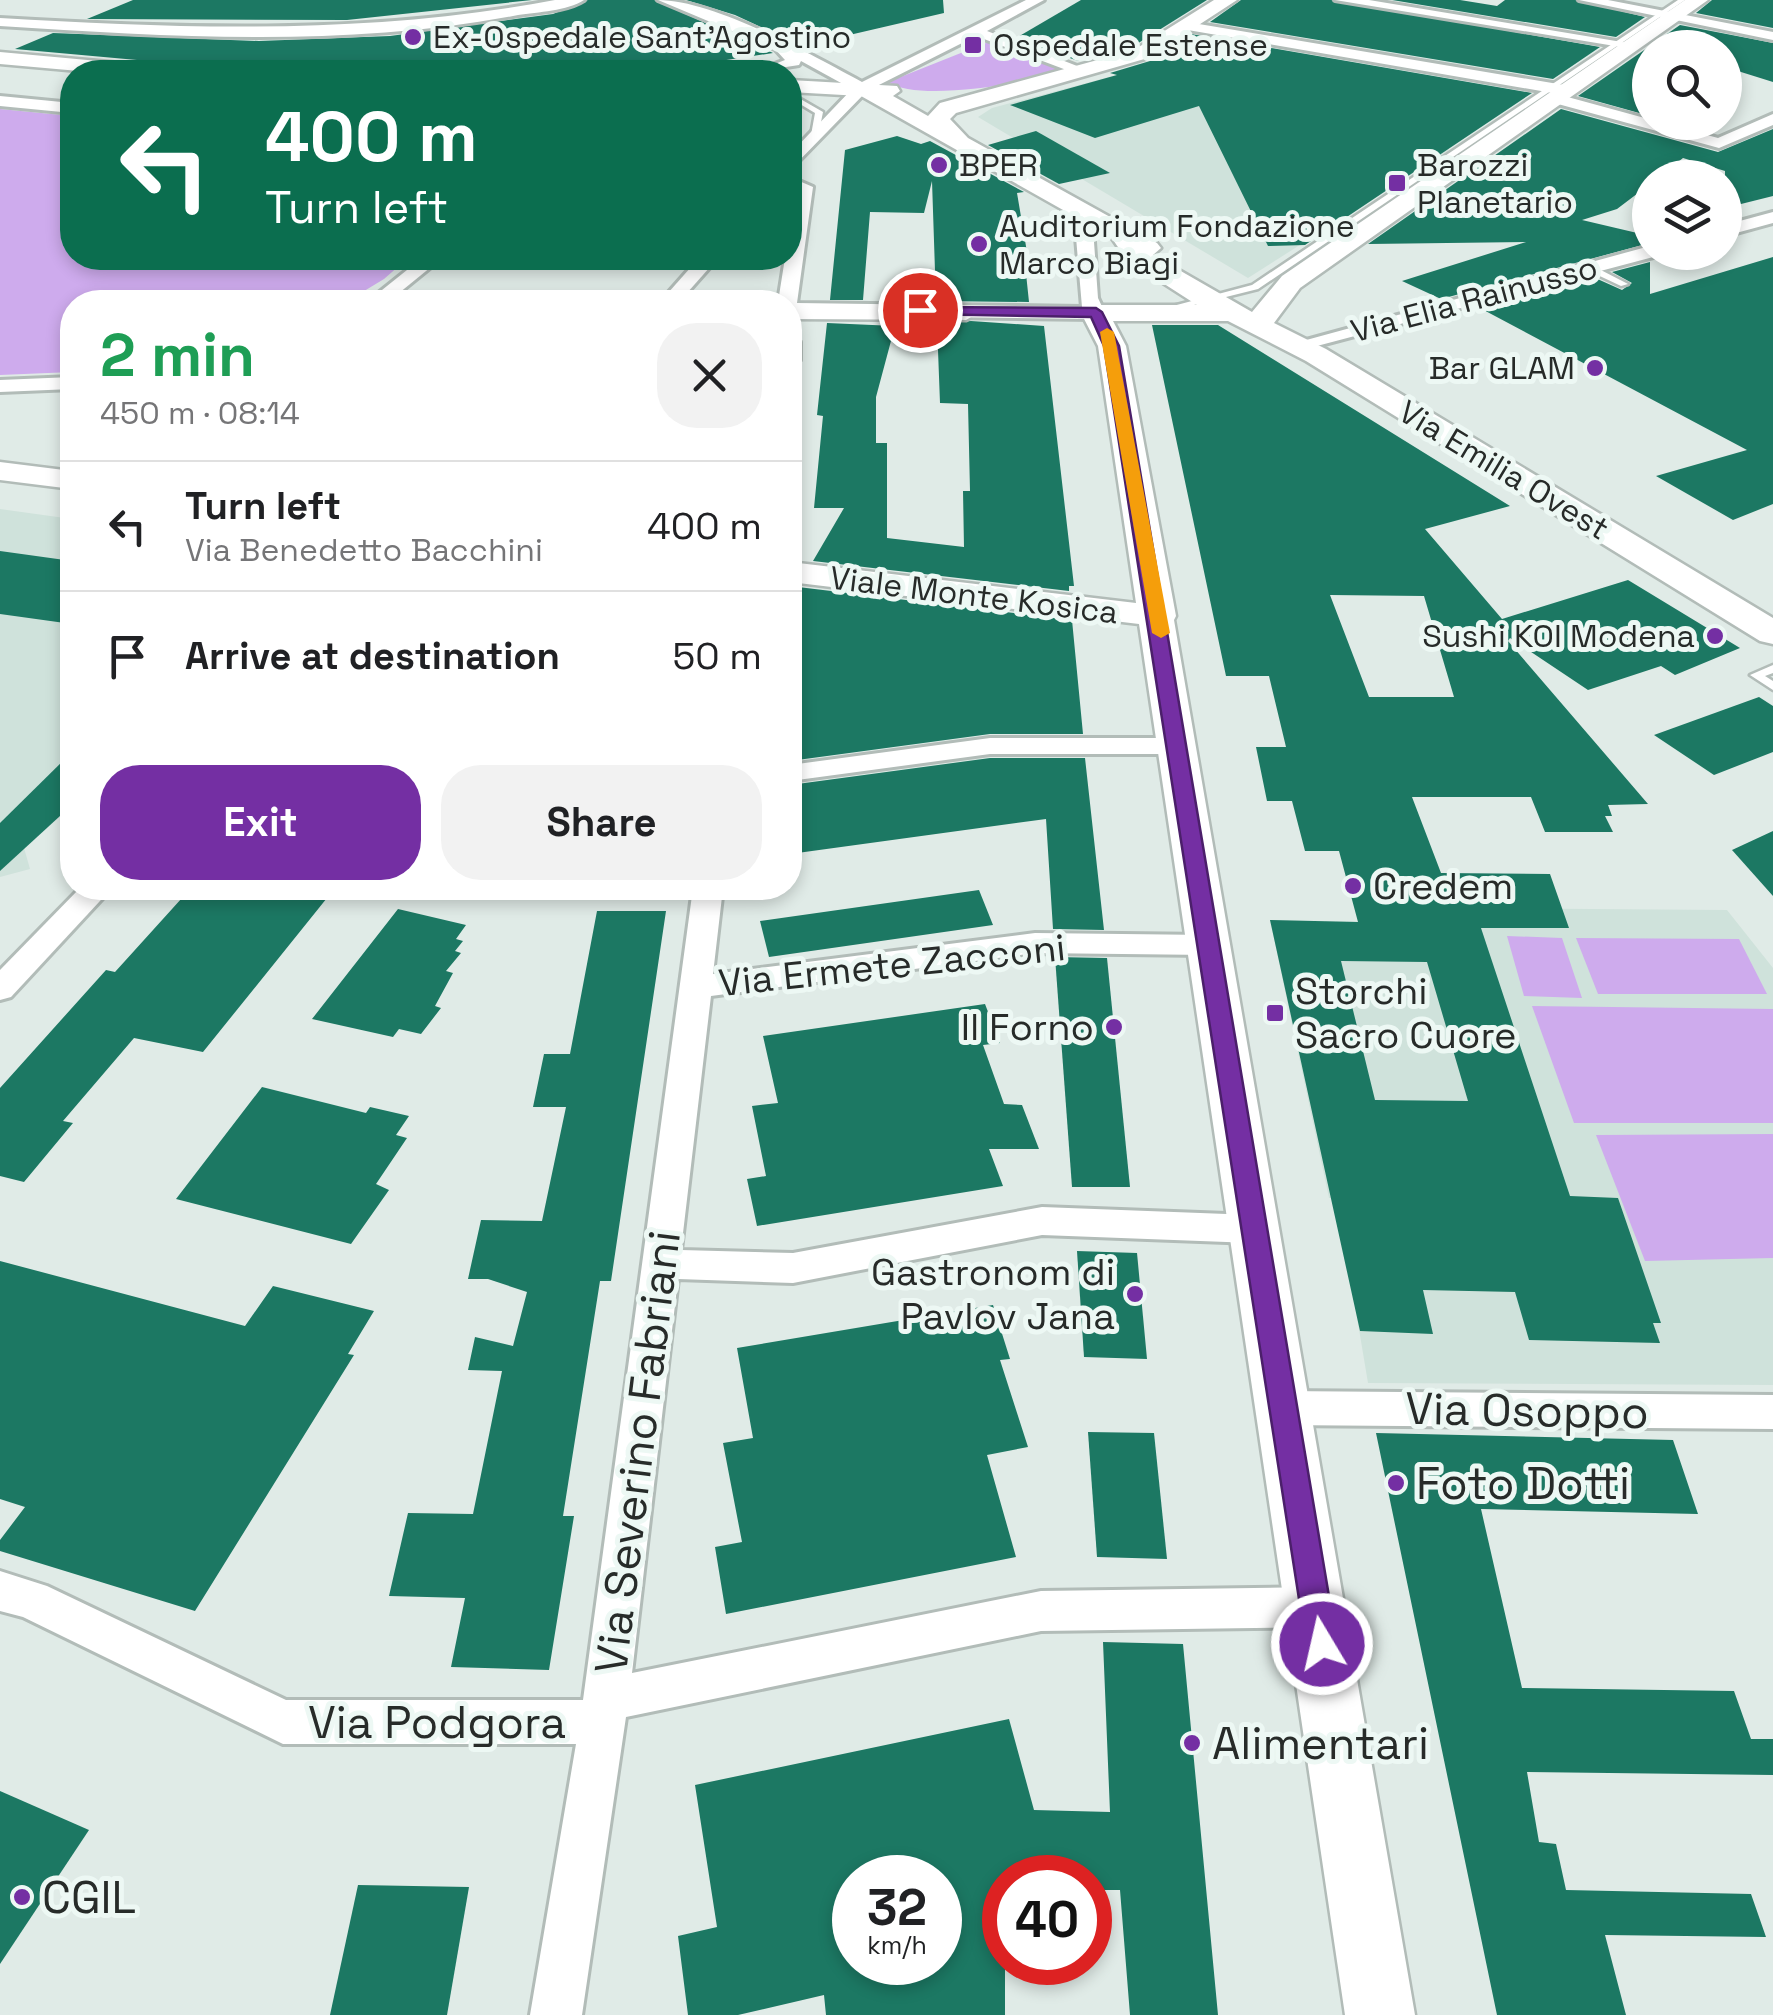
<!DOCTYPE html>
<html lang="en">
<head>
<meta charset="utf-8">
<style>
  :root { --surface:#fff; --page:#f2f2f2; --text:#202124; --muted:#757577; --line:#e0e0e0; --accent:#742fa3 }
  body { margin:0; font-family:"Space Grotesk",sans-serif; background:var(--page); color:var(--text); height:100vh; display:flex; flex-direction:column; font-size:38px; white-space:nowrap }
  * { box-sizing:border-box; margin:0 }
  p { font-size:32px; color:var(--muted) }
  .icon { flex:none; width:55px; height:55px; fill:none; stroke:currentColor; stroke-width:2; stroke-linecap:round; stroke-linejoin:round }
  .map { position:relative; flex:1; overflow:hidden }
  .drawer { position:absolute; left:60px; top:290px; width:742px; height:610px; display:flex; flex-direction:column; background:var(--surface); border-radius:40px; box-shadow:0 5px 15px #0003 }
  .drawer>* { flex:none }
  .guide { position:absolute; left:60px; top:60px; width:742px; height:210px; border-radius:40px; box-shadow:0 5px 15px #0003; background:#0b6e4f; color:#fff; overflow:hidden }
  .fabs { position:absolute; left:1632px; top:30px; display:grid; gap:20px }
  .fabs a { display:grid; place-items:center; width:110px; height:110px; border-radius:50%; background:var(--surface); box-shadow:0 5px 15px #0003; font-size:50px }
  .speed { position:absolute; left:832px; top:1855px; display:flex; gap:20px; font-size:50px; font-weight:700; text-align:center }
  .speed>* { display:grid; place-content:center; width:130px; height:130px; border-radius:50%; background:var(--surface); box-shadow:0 5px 15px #0003; line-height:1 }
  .speed small { font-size:25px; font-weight:400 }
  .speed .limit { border:15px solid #d22; background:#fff; color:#111 }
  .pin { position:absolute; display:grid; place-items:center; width:85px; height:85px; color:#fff; margin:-42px; border:5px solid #fff; border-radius:50%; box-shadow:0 2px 10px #0007 }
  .me { position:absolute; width:110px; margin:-55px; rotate:351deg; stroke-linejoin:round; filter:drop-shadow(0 0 8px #0008) }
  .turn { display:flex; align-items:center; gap:35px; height:210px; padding:0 40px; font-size:45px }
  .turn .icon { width:130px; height:130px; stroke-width:2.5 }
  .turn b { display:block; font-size:70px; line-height:85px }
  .round { display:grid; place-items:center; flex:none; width:105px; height:105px; border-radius:40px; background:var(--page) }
  .overview { display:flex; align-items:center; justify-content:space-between; height:170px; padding:0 40px }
  h1 { font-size:60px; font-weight:700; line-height:75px; color:#1e9e55 }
  .action { display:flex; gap:20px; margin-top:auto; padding:20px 40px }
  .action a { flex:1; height:115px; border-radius:40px; background:var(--accent); color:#fff; font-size:40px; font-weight:700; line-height:115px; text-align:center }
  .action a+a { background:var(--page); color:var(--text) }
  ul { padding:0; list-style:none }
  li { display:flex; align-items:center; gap:30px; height:130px; padding:0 40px; border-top:2px solid var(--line) }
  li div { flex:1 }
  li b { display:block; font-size:38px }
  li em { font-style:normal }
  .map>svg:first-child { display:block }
</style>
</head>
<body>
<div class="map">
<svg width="1773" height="2015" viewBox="0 0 1773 2015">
  <rect width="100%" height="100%" fill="#e0ebe7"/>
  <g fill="#cfe2db">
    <polygon points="1139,69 1412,98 1449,150 1248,278 978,117 992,108"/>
    <polygon points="0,509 72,519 72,752 33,791 72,799 72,804 24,848 30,869 0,877"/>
    <polygon points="1475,908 1727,910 1773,968 1773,1385 1368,1383 1337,1198 1329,1198 1270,920 1479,924"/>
  </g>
  <g fill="#ceabed">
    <path d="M991 41 1075 71C1036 80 921 104 888 82Z"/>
    <polygon points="0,109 72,116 72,258 408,258 384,279 346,302 72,302 72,372 0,375"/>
    <polygon points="491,888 665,888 663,898 521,894"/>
    <polygon points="1507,936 1562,938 1582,998 1524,996"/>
    <polygon points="1576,938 1739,939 1767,994 1598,994"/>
    <polygon points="1532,1006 1773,1009 1773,1123 1574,1123"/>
    <polygon points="1773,1134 1773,1258 1645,1261 1596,1135"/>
  </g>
  <g fill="#1c7863" fill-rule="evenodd">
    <polygon points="133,0 532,0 347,20 87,19"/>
    <polygon points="588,0 654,0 773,53 648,72 269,72 15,49 53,33 259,41 390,36 553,14"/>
    <polygon points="686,0 943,0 944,13 802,46 735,15"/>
    <polygon points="1081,0 1207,0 1132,47 1078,61 1016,38"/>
    <polygon points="1241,0 1331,0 1600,47 1553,79 1210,22"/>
    <polygon points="1392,0 1460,0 1497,6 1505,0 1575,0 1645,17 1616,37"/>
    <polygon points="1712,0 1773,0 1773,28 1696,13"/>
    <polygon points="1680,25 1773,43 1773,82 1725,67 1725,48 1651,45"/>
    <polygon points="1191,34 1532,93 1305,245 1268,246 1199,106 1095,138 1010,105 1117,75 1110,73 1150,61"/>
    <polygon points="1650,46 1650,116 1578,96"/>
    <polygon points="1561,109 1718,152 1773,129 1773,196 1725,208 1725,171 1683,158 1658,178 1650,178 1650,184 1617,209 1582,220 1650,236 1650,243 1441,299 1402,281 1526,242 1368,244"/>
    <polygon points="1036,131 1110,173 1059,184 988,145"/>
    <polygon points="897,136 921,144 930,141 1024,192 1017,193 1029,264 1025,264 1029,302 936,301 932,181 924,213 870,212 863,300 830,300 845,150"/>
    <polygon points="1773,257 1773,504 1733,520 1656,476 1747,450 1478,307 1593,277 1622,290 1632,283 1612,272 1650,262 1650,294"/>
    <polygon points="971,321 1044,326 1074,586 1069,586 1069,591 813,561 844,508 814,508 823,416 817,415 827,323 895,326 876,397 876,443 887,443 887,538 964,547 963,491 970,491 968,404 940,403 937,324"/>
    <path d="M1152 325H1218L1510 506 1425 529 1502 619 1628 580 1740 648 1675 675 1661 666 1588 690 1510 638 1508 641 1648 804 1608 805 1612 816H1605L1613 832H1545L1531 797H1412L1441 873 1550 874 1569 928H1481L1570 1196 1618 1198 1661 1323H1653L1660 1343 1529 1340 1515 1292 1423 1290 1433 1334 1360 1331 1270 920 1358 922 1339 851H1305L1292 801H1267L1256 747H1286L1269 676H1226ZM1330 595 1424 596 1454 697H1369ZM1341 961 1427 962 1468 1101 1375 1100Z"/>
    <polygon points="0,551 72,561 72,624 0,614"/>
    <polygon points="798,587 1072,620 1083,734 990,734 790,761 790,642"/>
    <polygon points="1759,697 1773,706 1773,752 1714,775 1654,735"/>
    <polygon points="72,752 72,805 0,871 0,823"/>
    <polygon points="990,758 1085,758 1104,930 1053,929 1046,819 790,854 790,785"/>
    <polygon points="1773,831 1773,896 1732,850"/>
    <polygon points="191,888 335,888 203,1052 134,1038 63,1121 73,1123 24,1182 0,1176 0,1088 106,970 115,972"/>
    <polygon points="979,890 993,925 769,957 760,921"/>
    <polygon points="398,909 466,925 456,939 463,941 455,951 461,953 446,971 453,973 435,1006 441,1008 421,1034 399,1029 393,1037 312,1019"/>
    <polygon points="597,911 666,911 611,1281 600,1281 563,1516 574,1516 549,1670 451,1667 465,1598 389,1596 408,1513 473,1514 502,1371 468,1370 475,1337 513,1346 527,1292 488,1279 468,1279 481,1220 542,1221 566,1107 533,1107 544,1054 570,1054"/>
    <polygon points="1055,957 1107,958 1130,1187 1072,1187"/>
    <polygon points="985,1004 1000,1043 983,1045 1004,1104 1022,1105 1039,1149 989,1149 1003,1186 757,1226 747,1179 766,1176 752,1106 778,1103 763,1036"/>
    <polygon points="262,1087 366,1113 370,1107 409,1116 396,1135 407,1138 376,1184 389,1190 351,1244 176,1199"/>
    <polygon points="1077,1251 1137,1253 1147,1359 1084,1357"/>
    <polygon points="0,1261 245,1326 273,1286 374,1311 348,1354 354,1355 195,1611 0,1551 0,1540 25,1507 0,1499"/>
    <polygon points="993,1305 1010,1359 1000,1360 1028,1447 987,1455 1016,1557 726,1614 715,1547 742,1542 723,1443 753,1438 737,1348"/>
    <polygon points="1088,1432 1154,1433 1167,1559 1097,1557"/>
    <polygon points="1376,1433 1673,1440 1698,1514 1481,1509 1522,1688 1734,1691 1751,1739 1773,1739 1773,1775 1527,1772 1539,1842 1556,1844 1566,1890 1751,1894 1766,1937 1605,1935 1626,2015 1497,2015"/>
    <path d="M1103 1642 1183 1644 1218 2015H1130L1120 1890H1090V1878H1005V2015H826L824 1995 738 2015H688L678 1936 717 1927 695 1785 1009 1719 1034 1810 1110 1812ZM855 1878H940V1962H855Z"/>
    <polygon points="0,1791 89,1830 0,1964"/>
    <polygon points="358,1885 469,1887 447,2015 330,2015"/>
  </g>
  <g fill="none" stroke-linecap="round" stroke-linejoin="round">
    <g stroke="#b2bcb8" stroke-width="5">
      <g id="lane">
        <polygon points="1678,0 1685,0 1258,289 1178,309 1173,306 1252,285"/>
        <polygon points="790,93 823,112 818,137 811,135 815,113 790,98"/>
        <polygon points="1587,266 1593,266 1628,284 1621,286 1587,270"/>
        <polygon points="790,313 966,314 971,317 966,320 790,319"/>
        <polygon points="1773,665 1773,673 1765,676 1773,681 1773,690 1750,675"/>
      </g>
    </g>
    <g stroke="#b2bcb8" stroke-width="6">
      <g id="street">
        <path d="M555 0H584C567 11 538 12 518 15 347 48 172 37 0 26V18C187 29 370 35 555 0Z"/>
        <path d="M658 0C714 0 812 55 862 82L1026 0H1044L987 31 1090 71 1077 74 976 36 867 91 790 170V154L852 89 801 61 799 65 754 72 785 60 775 49Z"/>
        <polygon points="1335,0 1369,0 1640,45 1633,49"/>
        <polygon points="1579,0 1608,0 1773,32 1773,40"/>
        <polygon points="1187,22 1564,85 1572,90 1564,95 1182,29"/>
        <polygon points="1553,93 1718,138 1773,114 1773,125 1719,148 1547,101 1547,95"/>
        <polygon points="0,96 72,103 72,113 0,106"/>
        <polygon points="790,177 813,187 797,303 1082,307 1074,214 1083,209 1092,214 1098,298 1105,313 1095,319 790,315 790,302 778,302 785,258 790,258 795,190 790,188"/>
        <polygon points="1773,212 1773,223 1725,236 1725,225"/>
        <polygon points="1650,246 1650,252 1659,252 1657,256 1298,351 1288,345"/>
        <polygon points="422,258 442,258 388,302 367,302"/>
        <polygon points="699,258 718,258 679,302 660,302"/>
        <polygon points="790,336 800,342 800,360 790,366"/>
        <polygon points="72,377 72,389 0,392 0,380"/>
        <polygon points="990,738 1177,738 1191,746 1177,754 990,754 790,781 790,765"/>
        <polygon points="80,888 112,888 11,997 0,1000 0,970"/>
        <polygon points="693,888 723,888 713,974 1035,933 1209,935 1220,938 1225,945 1220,952 1209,955 1035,953 711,996 681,1250 793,1253 1042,1207 1253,1215 1266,1219 1271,1229 1266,1239 1253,1243 1042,1235 793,1283 678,1279 632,1673 1041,1591 1316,1587 1331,1593 1338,1607 1331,1621 1316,1627 1041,1631 626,1717 582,2015 530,2015 576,1744 283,1744 23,1617 0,1611 0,1571 47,1586 286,1700 583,1700"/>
        <polygon points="1280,1391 1773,1395 1773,1429 1280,1425 1266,1420 1260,1408 1266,1396"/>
      </g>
    </g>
    <g stroke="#b2bcb8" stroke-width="5">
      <g id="secondary">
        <polygon points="1214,0 1237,0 1148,58 956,113 950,119 968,138 1157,243 1161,248 1153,255 1252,312 1282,276 1685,0 1708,0 1300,288 1274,323 1326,349 1773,618 1773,644 1760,641 1306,361 1228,321 1113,321 1126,346 1176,616 1174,620 1415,2015 1345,2015 1139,624 790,582 790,562 1136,603 1098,346 1081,313 1095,305 1197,305 1127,260 1111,237 861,96 790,92 790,80 897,86 900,91 893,96 928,116 940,103 1134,50"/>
        <polygon points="0,52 153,66 164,72 90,72 0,64"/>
        <polygon points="0,462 72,471 72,489 0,480"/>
      </g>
    </g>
    <use href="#lane" fill="#fff" fill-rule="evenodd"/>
    <use href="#street" fill="#fff" fill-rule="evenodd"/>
    <use href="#secondary" fill="#fff" fill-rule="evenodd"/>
  </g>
  <polygon fill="#742fa3" stroke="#4b1f6a" stroke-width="2.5" points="916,307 1096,308 1102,312 1119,346 1337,1644 1333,1654 1322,1659 1311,1654 1306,1644 1104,346 1091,317 920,314"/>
  <polygon fill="#f59e0b" points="1107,328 1114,332 1170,633 1161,638 1152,633 1100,332"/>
  <g fill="#742fa3" stroke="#edf8f4" stroke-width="4">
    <circle cx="413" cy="37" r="10"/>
    <rect x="963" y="35" width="20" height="20" rx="5"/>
    <circle cx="939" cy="165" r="10"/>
    <rect x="1387" y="173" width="20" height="20" rx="5"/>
    <circle cx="979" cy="244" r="10"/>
    <circle cx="1595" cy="368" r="10"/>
    <circle cx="1715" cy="636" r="10"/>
    <circle cx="1353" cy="886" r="10"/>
    <rect x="1265" y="1003" width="20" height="20" rx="5"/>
    <circle cx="1114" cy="1027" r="10"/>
    <circle cx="1135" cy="1294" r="10"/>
    <circle cx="1396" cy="1483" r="10"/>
    <circle cx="1192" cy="1743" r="10"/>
    <circle cx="22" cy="1897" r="10"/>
  </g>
  <g text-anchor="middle" stroke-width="10" stroke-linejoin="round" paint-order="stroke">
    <g font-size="32" fill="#272b29" stroke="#edf8f4" text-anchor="start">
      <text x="433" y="48">Ex-Ospedale Sant'Agostino</text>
      <text x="993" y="56">Ospedale Estense</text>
      <text x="959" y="176">BPER</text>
      <text x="1417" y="176">Barozzi<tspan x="1417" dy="37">Planetario</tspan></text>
      <text x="999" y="237">Auditorium Fondazione<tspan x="999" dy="37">Marco Biagi</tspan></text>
      <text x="1575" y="379" text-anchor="end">Bar GLAM</text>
      <text x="1695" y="647" text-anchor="end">Sushi KOI Modena</text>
    </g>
    <g font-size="32" fill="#272b29" stroke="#edf8f4">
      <text transform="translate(1474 299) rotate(-15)" y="11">Via Elia Rainusso</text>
      <text transform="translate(1504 470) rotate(31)" y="11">Via Emilia Ovest</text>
      <text transform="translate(974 595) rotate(7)" y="11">Viale Monte Kosica</text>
    </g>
    <g font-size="38" fill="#272b29" stroke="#edf8f4" text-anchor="start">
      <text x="1373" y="899">Credem</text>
      <text x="1295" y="1004">Storchi<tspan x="1295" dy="44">Sacro Cuore</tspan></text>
      <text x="1094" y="1040" text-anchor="end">Il Forno</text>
      <text x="1115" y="1285" text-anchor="end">Gastronom di<tspan x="1115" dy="44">Pavlov Jana</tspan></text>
    </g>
    <g font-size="38" fill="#272b29" stroke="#edf8f4">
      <text transform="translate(892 965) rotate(-6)" y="13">Via Ermete Zacconi</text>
    </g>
    <g font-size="45" fill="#272b29" stroke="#edf8f4">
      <text transform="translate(1527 1410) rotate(1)" y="16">Via Osoppo</text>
      <text transform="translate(637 1452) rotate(-83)" y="16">Via Severino Fabriani</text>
      <text x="437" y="1738">Via Podgora</text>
    </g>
    <g font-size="45" fill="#272b29" stroke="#edf8f4" text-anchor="start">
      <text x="1416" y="1499">Foto Dotti</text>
      <text x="1212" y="1759">Alimentari</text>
      <text x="42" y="1913">CGIL</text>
    </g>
  </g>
</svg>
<div class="fabs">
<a><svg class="icon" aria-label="search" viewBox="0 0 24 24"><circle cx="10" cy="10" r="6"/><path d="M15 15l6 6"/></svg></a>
<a><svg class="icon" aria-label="layers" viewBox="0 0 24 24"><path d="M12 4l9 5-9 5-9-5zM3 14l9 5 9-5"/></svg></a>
</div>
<div class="speed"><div>32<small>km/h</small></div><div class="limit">40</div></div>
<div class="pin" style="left:920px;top:310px;background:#d93025"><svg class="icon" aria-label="arrive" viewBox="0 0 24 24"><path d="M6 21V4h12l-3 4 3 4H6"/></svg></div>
<svg class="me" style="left:1322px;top:1644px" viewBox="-20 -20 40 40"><circle r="17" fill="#742fa3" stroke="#fff" stroke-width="3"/><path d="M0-11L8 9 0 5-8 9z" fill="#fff"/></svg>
<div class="guide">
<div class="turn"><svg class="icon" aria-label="left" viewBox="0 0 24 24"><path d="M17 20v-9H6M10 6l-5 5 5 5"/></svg><div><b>400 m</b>Turn left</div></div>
</div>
<section class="drawer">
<div class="overview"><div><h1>2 min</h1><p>450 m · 08:14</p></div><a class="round"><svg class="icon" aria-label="close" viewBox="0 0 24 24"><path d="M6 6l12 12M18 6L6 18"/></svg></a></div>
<ul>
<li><svg class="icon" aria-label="left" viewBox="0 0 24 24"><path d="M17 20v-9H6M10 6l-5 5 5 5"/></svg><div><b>Turn left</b><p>Via Benedetto Bacchini</p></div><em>400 m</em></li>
<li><svg class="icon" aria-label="arrive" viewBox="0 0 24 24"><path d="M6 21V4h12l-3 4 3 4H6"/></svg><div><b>Arrive at destination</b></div><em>50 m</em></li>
</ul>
<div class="action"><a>Exit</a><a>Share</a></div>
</section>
</div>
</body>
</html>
